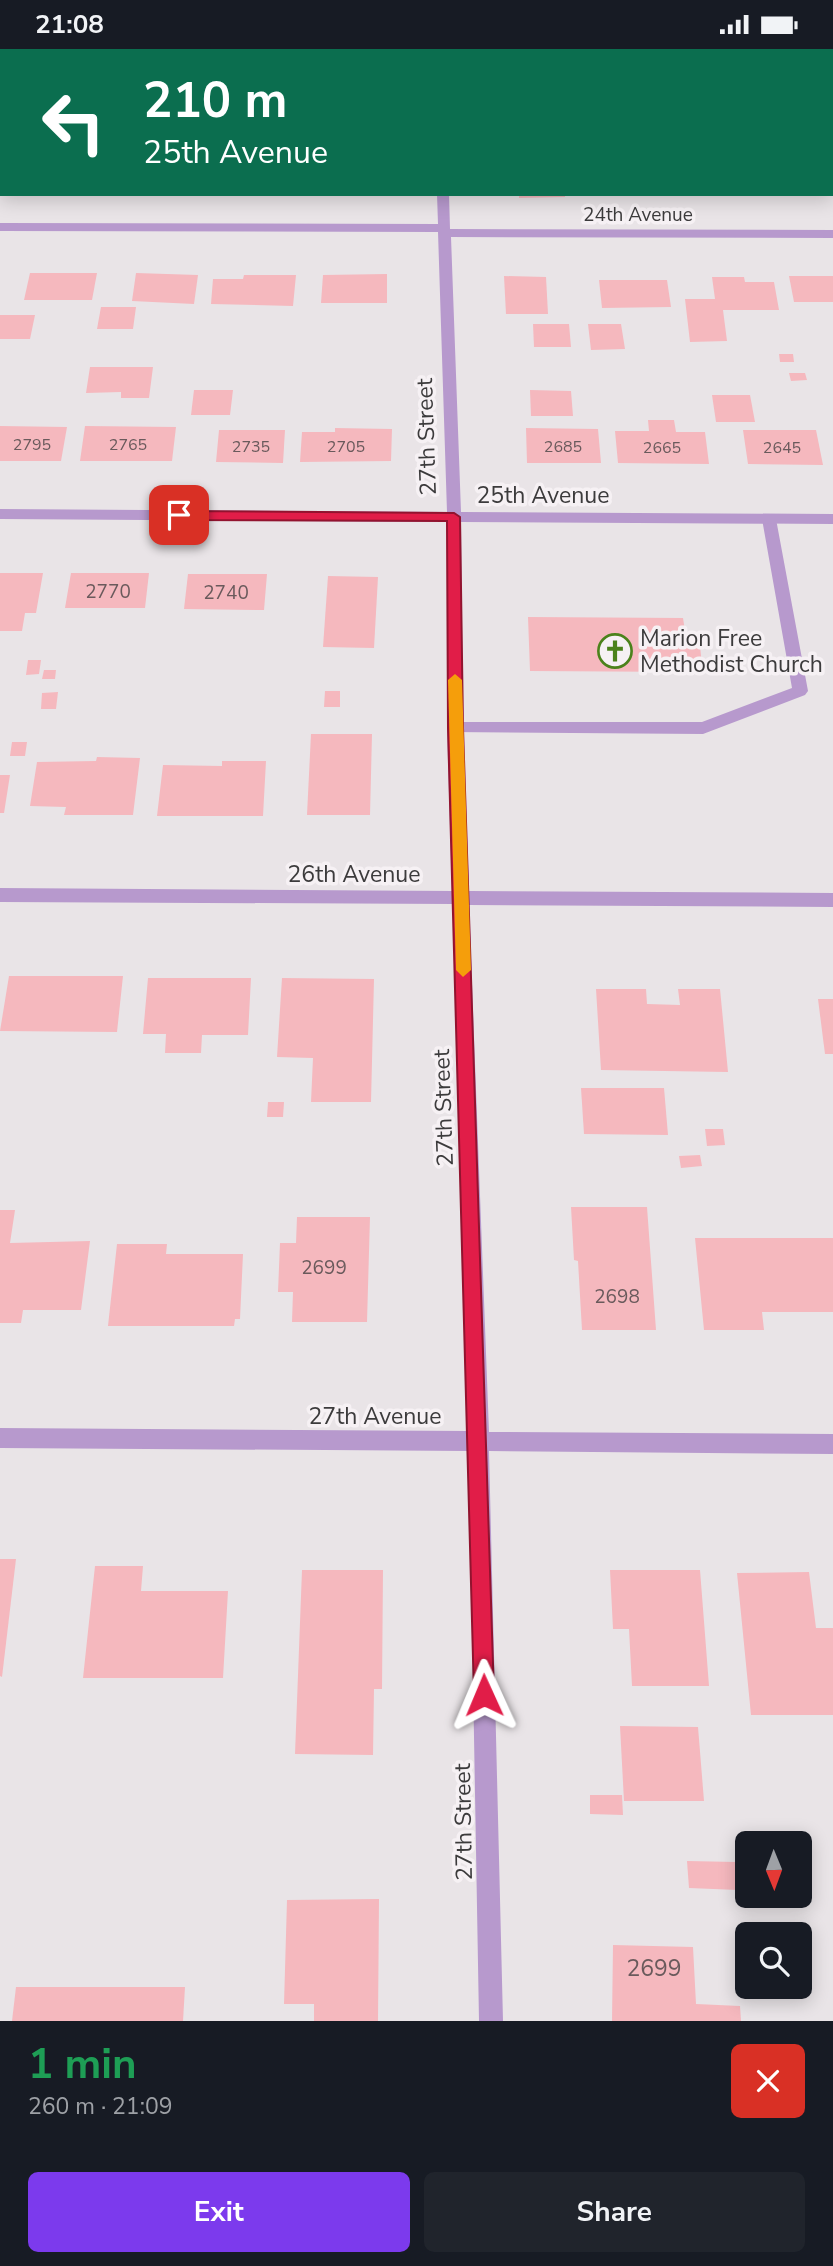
<!DOCTYPE html>
<html lang="en">
<head>
<meta charset="utf-8">
<style>
  :root { --surface:#171b24; --page:#20242c; --text:#f1f3f6; --muted:#9ea1a6; --accent:#7c3aed }
  body { margin:0; font-family:"Nunito Sans",sans-serif; background:var(--page); color:var(--text); height:100vh; display:flex; flex-direction:column; font-size:26px; white-space:nowrap }
  * { box-sizing:border-box; margin:0 }
  p { font-size:23px; color:var(--muted) }
  .icon { flex:none; width:38px; height:38px; fill:none; stroke:currentColor; stroke-width:2; stroke-linecap:round; stroke-linejoin:round }
  .map { position:relative; height:1972px; overflow:hidden }
  .sheet { display:flex; flex-direction:column; background:var(--surface); flex:1 }
  .sheet>* { flex:none }
  .hud { position:absolute; left:0px; top:0px; width:833px; height:147px; box-shadow:0 4px 18px #0003; background:#0b6e4f; color:#fff; overflow:hidden }
  .needle { width:46px; rotate:179deg }
  .buttons { position:absolute; left:735px; top:1782px; display:grid; gap:14px }
  .buttons a { display:grid; place-items:center; width:77px; height:77px; border-radius:10px; background:var(--surface); box-shadow:0 4px 18px #0003; font-size:35px }
  .pin { position:absolute; display:grid; place-items:center; width:60px; height:60px; color:#fff; margin:-30px; border-radius:14px; box-shadow:0 4px 10px #0006 }
  .me { position:absolute; width:77px; margin:-38px; rotate:359deg; stroke-linejoin:round; filter:drop-shadow(0 0 5px #0008) }
  .turn { display:flex; align-items:center; gap:24px; height:147px; padding:0 28px; font-size:32px }
  .turn .icon { width:91px; height:91px; stroke-width:2.5 }
  .turn b { display:block; font-size:49px; line-height:60px }
  .round { display:grid; place-items:center; flex:none; width:74px; height:74px; border-radius:10px; background:var(--page) }
  .headline { display:flex; align-items:center; justify-content:space-between; height:119px; padding:0 28px }
  h1 { font-size:42px; font-weight:700; line-height:52px; color:#1e9e55 }
  .action { display:flex; gap:14px; margin-top:auto; padding:14px 28px }
  .action a { flex:1; height:80px; border-radius:10px; background:var(--accent); color:#fff; font-size:28px; font-weight:700; line-height:80px; text-align:center }
  .action a+a { background:var(--page); color:var(--text) }
  .status { display:flex; justify-content:space-between; align-items:center; height:49px; padding:0 35px; background:var(--surface); direction:ltr }
  .status svg { height:19px; fill:currentColor }
  .map>svg:first-child { display:block }
</style>
</head>
<body>
<div class="status"><b>21:08</b><svg viewBox="0 0 49 12"><path d="M0 12V9h3v3zM5 12V6h3v6zM10 12V3h3v9zM15 12V0h3v12zM26 1h20v11H26zM47 4h2v5h-2z"/></svg></div>
<div class="map">
<svg width="833" height="1972" viewBox="0 0 833 1972">
  <rect width="100%" height="100%" fill="#e9e4e7"/>
  <g fill="#f5b8be">
    <polygon points="519,145 565,145 565,148 519,149"/>
    <polygon points="30,224 97,224 92,251 24,251"/>
    <polygon points="136,224 198,226 194,255 132,252"/>
    <polygon points="387,225 387,254 321,254 323,226"/>
    <polygon points="244,226 296,226 293,257 211,255 213,230 243,230"/>
    <polygon points="504,227 546,228 548,265 506,265"/>
    <polygon points="789,227 833,227 833,253 794,253"/>
    <polygon points="712,228 744,228 745,233 774,233 779,261 723,261 727,292 690,293 685,250 715,250"/>
    <polygon points="599,231 667,231 671,258 602,259"/>
    <polygon points="101,258 136,258 133,280 97,280"/>
    <polygon points="0,266 35,266 30,290 0,290"/>
    <polygon points="533,275 569,275 571,298 534,298"/>
    <polygon points="588,275 621,275 625,300 591,301"/>
    <polygon points="779,305 793,305 794,313 780,313"/>
    <polygon points="90,318 153,318 149,349 121,349 121,343 86,344"/>
    <polygon points="789,324 805,324 807,331 791,332"/>
    <polygon points="194,341 233,341 230,366 191,366"/>
    <polygon points="530,341 571,342 573,367 531,367"/>
    <polygon points="712,346 750,346 755,373 716,373"/>
    <polygon points="648,371 674,371 676,383 705,383 709,415 618,414 615,382 649,382"/>
    <polygon points="0,377 67,378 61,412 0,412"/>
    <polygon points="85,377 176,378 172,412 80,412"/>
    <polygon points="335,379 392,380 391,412 300,413 302,383 335,383"/>
    <polygon points="526,379 598,380 601,414 527,414"/>
    <polygon points="219,381 285,381 283,414 216,413"/>
    <polygon points="743,381 816,381 823,416 748,415"/>
    <polygon points="0,524 43,524 36,564 25,564 22,582 0,582"/>
    <polygon points="71,524 149,524 145,559 65,559"/>
    <polygon points="188,525 267,525 264,561 184,560"/>
    <polygon points="328,527 378,528 374,599 323,598"/>
    <polygon points="528,568 683,569 686,588 699,587 702,616 690,616 691,623 530,622"/>
    <polygon points="28,611 41,611 39,625 26,626"/>
    <polygon points="44,621 56,621 55,630 42,630"/>
    <polygon points="325,642 340,642 340,658 324,658"/>
    <polygon points="58,643 56,660 41,660 42,644"/>
    <polygon points="311,685 372,685 370,766 307,766"/>
    <polygon points="12,693 27,693 25,707 10,707"/>
    <polygon points="97,708 140,709 133,766 64,766 66,758 30,757 37,713 96,712"/>
    <polygon points="222,712 266,712 263,767 157,767 163,716 222,717"/>
    <polygon points="0,726 10,726 4,764 0,764"/>
    <polygon points="9,927 123,927 117,983 0,982"/>
    <polygon points="148,929 251,929 248,986 202,986 201,1004 165,1004 166,985 143,985"/>
    <polygon points="282,929 374,930 371,1053 311,1053 313,1009 277,1008"/>
    <polygon points="596,940 646,940 647,955 680,956 678,940 720,940 728,1023 601,1021"/>
    <polygon points="818,950 833,950 833,1005 825,1005"/>
    <polygon points="581,1039 664,1039 668,1086 584,1085"/>
    <polygon points="268,1053 284,1053 283,1068 267,1068"/>
    <polygon points="705,1080 723,1080 725,1096 707,1097"/>
    <polygon points="700,1106 702,1117 681,1119 679,1107"/>
    <polygon points="571,1158 647,1158 656,1281 582,1281 578,1212 574,1211"/>
    <polygon points="0,1161 15,1161 10,1194 90,1192 81,1261 23,1261 21,1274 0,1274"/>
    <polygon points="297,1168 370,1168 367,1273 292,1273 293,1243 278,1243 280,1194 296,1194"/>
    <polygon points="695,1189 833,1189 833,1263 762,1263 764,1281 704,1281"/>
    <polygon points="117,1195 167,1195 166,1205 243,1205 240,1270 235,1270 234,1277 108,1277"/>
    <polygon points="0,1510 16,1510 2,1628 0,1627"/>
    <polygon points="95,1517 143,1517 141,1542 228,1542 223,1629 83,1629"/>
    <polygon points="302,1521 383,1521 382,1640 374,1640 373,1706 295,1705"/>
    <polygon points="610,1521 700,1521 709,1637 632,1637 629,1580 613,1580"/>
    <polygon points="809,1523 816,1579 833,1579 833,1666 751,1666 737,1524"/>
    <polygon points="620,1677 698,1678 704,1752 624,1752"/>
    <polygon points="590,1746 622,1746 623,1766 590,1765"/>
    <polygon points="687,1812 736,1813 738,1841 689,1839"/>
    <polygon points="379,1850 378,1972 314,1972 314,1955 284,1955 287,1851"/>
    <polygon points="613,1896 693,1898 696,1955 740,1957 741,1972 612,1972"/>
    <polygon points="16,1938 185,1938 183,1972 12,1972"/>
  </g>
  <g fill="none" stroke-linecap="round" stroke-linejoin="round">
    <polygon fill="#b799cd" fill-rule="evenodd" points="769,465 776,470 808,642 805,646 703,685 450,683 447,679 455,673 702,673 792,639 762,470"/>
    <g fill="#b799cd" fill-rule="evenodd">
      <polygon points="434,0 444,0 445,2 434,2"/>
      <polygon points="816,0 826,0 827,2 815,2"/>
      <rect x="831" y="38" width="2" height="12"/>
      <polygon points="437,145 449,145 450,180 833,181 833,189 451,188 461,463 833,465 833,475 461,473 463,679 469,842 833,844 833,858 469,856 489,1383 833,1385 833,1405 489,1402 503,1972 479,1972 469,1402 0,1399 0,1379 468,1382 453,855 0,853 0,839 452,842 447,679 447,473 0,470 0,460 447,463 438,183 0,182 0,174 438,175"/>
    </g>
  </g>
  <polygon fill="#e11d48" stroke="#92132f" stroke-width="2" points="179,462 454,464 460,468 463,679 494,1646 491,1653 484,1656 477,1653 474,1646 448,679 447,472 179,471 172,466"/>
  <polygon fill="#f59e0b" points="455,625 462,631 471,921 463,928 456,921 448,631"/>
  <defs>
    <g id="church-ring" transform="scale(1.75)"><circle r="9.5" fill="#f6f1f4" stroke="#4b821b" stroke-width="1.5"/><path d="M-1.2-6h2.4v3.5h3.3v2.4h-3.3V6h-2.4V-.1h-3.3v-2.4h3.3Z" fill="#4b821b"/></g>
  </defs>
  <g fill-rule="evenodd">
    <use href="#church-ring" x="615" y="602"/>
  </g>
  <g text-anchor="middle" stroke-width="7" stroke-linejoin="round" paint-order="stroke">
    <g font-size="16" fill="#6a5a5c">
      <text x="32" y="401">2795</text>
      <text x="128" y="401">2765</text>
      <text x="251" y="403">2735</text>
      <text x="346" y="403">2705</text>
      <text x="563" y="403">2685</text>
      <text x="662" y="404">2665</text>
      <text x="782" y="404">2645</text>
    </g>
    <g font-size="19" fill="#3c3b3c" stroke="#f6f1f4">
      <text x="638" y="172">24th Avenue</text>
    </g>
    <g font-size="19" fill="#6a5a5c">
      <text x="108" y="549">2770</text>
      <text x="226" y="550">2740</text>
      <text x="324" y="1225">2699</text>
      <text x="617" y="1254">2698</text>
    </g>
    <g font-size="23" fill="#3c3b3c" stroke="#f6f1f4">
      <text transform="translate(426 388) rotate(-92)" y="8">27th Street</text>
      <text x="543" y="454">25th Avenue</text>
      <text x="354" y="833">26th Avenue</text>
      <text transform="translate(443 1059) rotate(-92)" y="8">27th Street</text>
      <text x="375" y="1375">27th Avenue</text>
      <text transform="translate(463 1773) rotate(-91)" y="8">27th Street</text>
    </g>
    <g font-size="23" fill="#3c3b3c" stroke="#f6f1f4" text-anchor="start">
      <text x="640" y="597">Marion Free<tspan x="640" dy="26">Methodist Church</tspan></text>
    </g>
    <g font-size="23" fill="#6a5a5c">
      <text x="654" y="1927">2699</text>
    </g>
  </g>
</svg>
<div class="buttons">
<a><svg class="needle" viewBox="-14 -14 28 28"><path d="M0-13l5 13h-10z" fill="#e53935"/><path d="M0 13l5-13h-10z" fill="#9ea1a6"/></svg></a>
<a><svg class="icon" aria-label="search" viewBox="0 0 24 24"><circle cx="10" cy="10" r="6"/><path d="M15 15l6 6"/></svg></a>
</div>
<div class="pin" style="left:179px;top:466px;background:#d93025"><svg class="icon" aria-label="arrive" viewBox="0 0 24 24"><path d="M6 21V4h12l-3 4 3 4H6"/></svg></div>
<svg class="me" style="left:484px;top:1646px" viewBox="-20 -20 40 40"><path d="M0-17L14 15 0 8-14 15z" fill="#e11d48" stroke="#fff" stroke-width="4"/></svg>
<div class="hud">
<div class="turn"><svg class="icon" aria-label="left" viewBox="0 0 24 24"><path d="M17 20v-9H6M10 6l-5 5 5 5"/></svg><div><b>210 m</b>25th Avenue</div></div>
</div>
</div>
<section class="sheet">
<div class="headline"><div><h1>1 min</h1><p>260 m · 21:09</p></div><a class="round" style="background:#d93025;color:#fff"><svg class="icon" aria-label="close" viewBox="0 0 24 24"><path d="M6 6l12 12M18 6L6 18"/></svg></a></div>
<div class="action"><a>Exit</a><a>Share</a></div>
</section>
</body>
</html>
